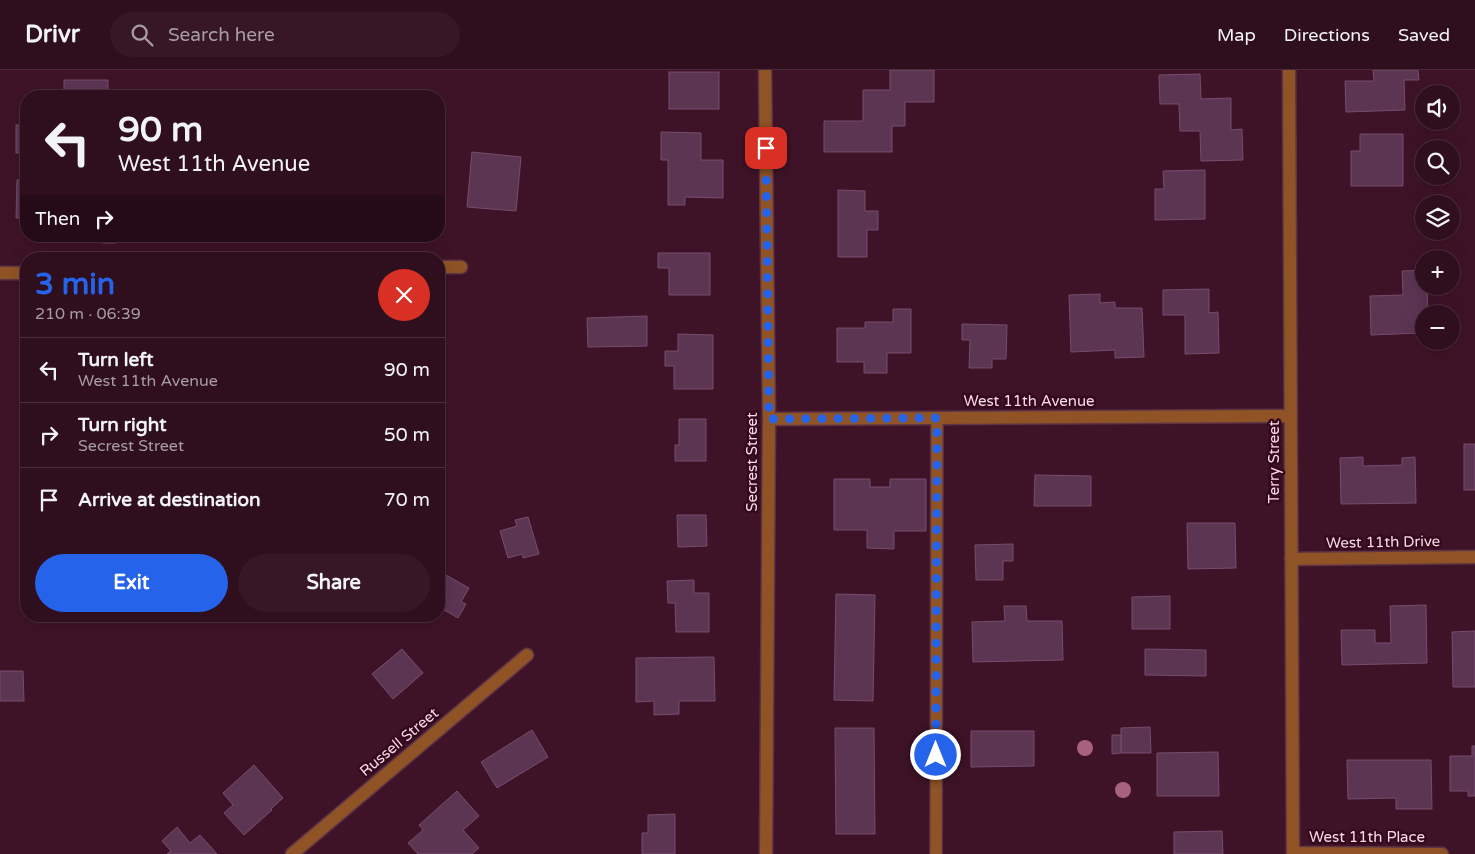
<!DOCTYPE html>
<html lang="en">
<head>
<meta charset="utf-8">
<style>
  :root { --surface:#2f0e1d; --page:#371726; --text:#f1f3f6; --muted:#a79ca4; --line:#4a2e3b; --accent:#2563eb }
  body { margin:0; font-family:"Varela Round",sans-serif; background:var(--page); color:var(--text); height:100vh; display:flex; flex-direction:column; font-size:19px; white-space:nowrap }
  * { box-sizing:border-box; margin:0 }
  p { font-size:16px; color:var(--muted) }
  .icon { flex:none; width:28px; height:28px; fill:none; stroke:currentColor; stroke-width:2; stroke-linecap:round; stroke-linejoin:round }
  .map { position:relative; flex:1; overflow:hidden }
  .details { position:absolute; left:20px; top:182px; width:425px; height:370px; display:flex; flex-direction:column; background:var(--surface); border-radius:20px; box-shadow:0 5px 20px #0002,0 0 0 1px var(--line) }
  .details>* { flex:none }
  .banner { position:absolute; left:20px; top:20px; width:425px; height:152px; border-radius:20px; box-shadow:0 5px 20px #0002,0 0 0 1px var(--line); background:#2f0e1d; color:var(--text); overflow:hidden }
  .controls { position:absolute; left:1415px; top:15px; display:grid; gap:10px }
  .controls a { display:grid; place-items:center; width:45px; height:45px; border-radius:50%; background:var(--surface); box-shadow:0 5px 20px #0002,0 0 0 1px var(--line); font-size:25px }
  .pin { position:absolute; display:grid; place-items:center; width:42px; height:42px; color:#fff; margin:-21px; border-radius:10px; box-shadow:0 2px 8px #0006 }
  .me { position:absolute; width:55px; margin:-28px; rotate:0deg; stroke-linejoin:round; filter:drop-shadow(0 0 4px #0008) }
  .turn { display:flex; align-items:center; gap:18px; height:105px; padding:0 15px; font-size:22px }
  .turn .icon { width:65px; height:65px; stroke-width:2.5 }
  .turn b { display:block; font-size:35px; line-height:42px }
  .then { display:flex; align-items:center; height:48px; padding:0 15px; background:#0003; gap:10px; font-size:19px }
  .round { display:grid; place-items:center; flex:none; width:52px; height:52px; border-radius:26px; background:var(--page) }
  .summary { display:flex; align-items:center; justify-content:space-between; height:85px; padding:0 15px }
  h1 { font-size:30px; font-weight:700; line-height:38px; color:var(--accent) }
  .button { display:flex; gap:10px; margin-top:auto; padding:10px 15px }
  .button a { flex:1; height:58px; border-radius:30px; background:var(--accent); color:#fff; font-size:20px; font-weight:700; line-height:58px; text-align:center }
  .button a+a { background:var(--page); color:var(--text) }
  ul { padding:0; list-style:none }
  li { display:flex; align-items:center; gap:15px; height:65px; padding:0 15px; border-top:1px solid var(--line) }
  li div { flex:1 }
  li b { display:block; font-size:19px }
  li em { font-style:normal }
  header { display:flex; align-items:center; gap:30px; box-sizing:border-box; height:70px; padding:0 25px; background:var(--surface); border-bottom:1px solid var(--line) }
  header strong { font-size:24px }
  nav { display:flex; gap:28px; margin-inline-start:auto; font-size:18px }
  .search { width:350px; height:45px; background:var(--page); display:flex; align-items:center; gap:12px; box-sizing:border-box; padding:0 18px; border-radius:28px; color:var(--muted); font-size:19px }
  .map>svg:first-child { display:block }
</style>
</head>
<body>
<header>
<strong>Drivr</strong>
<div class="search"><svg class="icon" aria-label="search" viewBox="0 0 24 24"><circle cx="10" cy="10" r="6"/><path d="M15 15l6 6"/></svg>Search here</div>
<nav><a>Map</a><a>Directions</a><a>Saved</a></nav>
</header>
<div class="map">
<svg width="1475" height="784" viewBox="0 0 1475 784">
  <rect width="100%" height="100%" fill="#3f1327"/>
  <g fill="#5c3553" stroke="#764d6d">
    <polygon points="890,0 934,0 934,32 905,32 905,56 892,56 892,82 824,82 824,51 863,51 863,20 890,20"/>
    <polygon points="1373,0 1418,0 1419,10 1404,10 1405,40 1346,42 1345,11 1374,11"/>
    <rect x="669" y="2" width="50" height="37"/>
    <polygon points="1200,4 1201,29 1231,28 1231,60 1242,59 1243,90 1201,91 1200,61 1180,61 1179,34 1160,34 1159,5"/>
    <rect x="64" y="10" width="44" height="16"/>
    <rect x="16" y="55" width="10" height="28"/>
    <polygon points="661,62 701,63 701,90 723,90 723,128 685,127 685,135 668,135 668,90 661,90"/>
    <polygon points="1360,64 1403,64 1403,116 1351,116 1351,81 1360,81"/>
    <polygon points="472,82 521,87 516,141 467,137"/>
    <polygon points="1205,100 1205,149 1155,150 1155,119 1164,119 1163,101"/>
    <polygon points="17,110 26,110 26,148 16,148"/>
    <polygon points="838,120 865,121 865,141 878,141 878,160 867,160 867,187 838,187"/>
    <polygon points="86,166 130,166 130,169 116,169 116,173 103,173 103,168"/>
    <polygon points="658,183 710,183 710,225 669,225 669,198 658,198"/>
    <polygon points="1424,200 1424,216 1427,216 1428,244 1424,244 1424,247 1419,248 1420,263 1371,265 1370,226 1403,225 1402,201"/>
    <polygon points="1209,219 1209,243 1218,242 1219,283 1185,284 1185,245 1163,245 1163,220"/>
    <polygon points="1100,224 1100,233 1115,232 1115,238 1142,238 1144,287 1115,288 1115,280 1071,282 1069,225"/>
    <polygon points="893,239 911,239 911,283 887,283 887,303 864,303 864,292 837,292 837,258 865,258 865,252 893,252"/>
    <polygon points="647,246 647,276 588,277 587,248"/>
    <polygon points="962,254 1007,255 1006,289 992,289 992,298 969,298 970,270 962,270"/>
    <polygon points="678,264 713,265 713,319 674,319 674,296 665,296 665,281 678,281"/>
    <polygon points="679,349 706,349 706,391 675,391 675,375 679,375"/>
    <rect x="1464" y="374" width="11" height="46"/>
    <polygon points="1363,387 1363,396 1402,395 1402,388 1415,387 1416,433 1341,434 1340,388"/>
    <polygon points="1035,405 1091,406 1091,436 1034,436"/>
    <polygon points="834,409 870,409 870,417 890,417 890,409 926,409 926,461 894,461 894,479 867,478 867,460 834,460"/>
    <polygon points="677,445 706,445 707,476 678,477"/>
    <polygon points="528,447 539,484 523,488 522,484 508,488 500,461 517,456 515,450"/>
    <polygon points="1187,453 1235,453 1236,498 1188,499"/>
    <polygon points="1013,474 1013,491 1003,491 1003,510 976,510 975,475"/>
    <polygon points="439,501 469,518 461,532 466,534 458,548 439,537"/>
    <polygon points="694,510 694,523 709,523 709,562 676,562 675,533 668,533 667,511"/>
    <polygon points="836,524 875,525 873,631 834,630"/>
    <polygon points="1170,526 1170,559 1132,559 1132,527"/>
    <polygon points="1426,535 1427,593 1342,595 1341,560 1375,560 1375,573 1391,573 1390,536"/>
    <polygon points="1004,536 1026,536 1027,551 1062,551 1063,590 973,592 972,552 1005,551"/>
    <polygon points="1475,561 1475,617 1453,617 1452,562"/>
    <polygon points="402,579 423,603 393,629 372,604"/>
    <polygon points="1145,579 1206,580 1206,606 1145,605"/>
    <polygon points="714,587 715,631 679,631 679,644 654,645 654,631 636,632 636,588"/>
    <polygon points="0,601 23,601 24,631 0,631"/>
    <polygon points="1150,657 1151,683 1121,683 1121,658"/>
    <polygon points="835,658 874,658 875,764 836,764"/>
    <polygon points="532,660 548,687 497,718 481,692"/>
    <polygon points="971,661 1034,661 1034,696 971,697"/>
    <polygon points="1112,665 1121,665 1121,683 1112,684"/>
    <polygon points="1472,676 1475,676 1475,726 1468,726 1468,721 1450,721 1450,686 1472,686"/>
    <polygon points="1218,682 1219,726 1157,726 1157,683"/>
    <polygon points="1347,690 1431,690 1432,739 1396,739 1396,728 1348,729"/>
    <polygon points="254,695 283,728 271,739 272,740 244,765 224,743 233,735 223,723"/>
    <polygon points="457,721 479,746 463,760 479,778 472,784 418,784 408,773 423,760 419,755"/>
    <polygon points="675,744 675,784 642,784 642,763 648,763 648,745"/>
    <polygon points="177,757 190,773 200,765 217,784 167,784 171,781 162,771"/>
    <polygon points="1222,761 1223,784 1174,784 1174,762"/>
  </g>
  <g fill="none" stroke-linecap="round" stroke-linejoin="round">
    <g stroke="#5d3345" stroke-width="14">
      <polyline id="lane" points="936,784 937,348"/>
    </g>
    <g stroke="#5d3345" stroke-width="15">
      <g id="street">
        <polyline points="765,0 769,349 766,784"/>
        <polyline points="1289,0 1293,784"/>
        <polyline points="439,197 461,197"/>
        <polyline points="0,203 26,203"/>
        <polyline points="769,349 1290,346"/>
        <polyline points="1291,489 1475,487"/>
        <polyline points="1293,783 1442,784"/>
        <polyline points="292,784 527,585"/>
      </g>
    </g>
    <use href="#lane" stroke="#8f5326" stroke-width="11"/>
    <use href="#street" stroke="#8f5326" stroke-width="12"/>
  </g>
  <g fill="#a7627e">
    <circle cx="1085" cy="678" r="8"/>
    <circle cx="1123" cy="720" r="8"/>
  </g>
  <g fill="none" stroke-linecap="round" stroke-linejoin="round">
    <polyline stroke="#2563eb" stroke-width="9" stroke-dasharray="0 16.2" points="766,78 769,349 937,348 936,685"/>
  </g>
  <g text-anchor="middle" stroke-width="5" stroke-linejoin="round" paint-order="stroke">
    <g font-size="15" fill="#f9dbe5" stroke="#34091e">
      <text x="1029" y="336">West 11th Avenue</text>
      <text transform="translate(752 392) rotate(-90)" y="5">Secrest Street</text>
      <text transform="translate(1274 392) rotate(-90)" y="5">Terry Street</text>
      <text transform="translate(1383 472) rotate(-1)" y="5">West 11th Drive</text>
      <text transform="translate(399 672) rotate(-40)" y="5">Russell Street</text>
      <text x="1367" y="772">West 11th Place</text>
    </g>
  </g>
</svg>
<div class="controls">
<a><svg class="icon" aria-label="sound" viewBox="0 0 24 24"><path d="M4 9h4l5-4v14l-5-4H4zM17 9q2 3 0 6"/></svg></a>
<a><svg class="icon" aria-label="search" viewBox="0 0 24 24"><circle cx="10" cy="10" r="6"/><path d="M15 15l6 6"/></svg></a>
<a><svg class="icon" aria-label="layers" viewBox="0 0 24 24"><path d="M12 4l9 5-9 5-9-5zM3 14l9 5 9-5"/></svg></a>
<a>+</a>
<a>−</a>
</div>
<div class="pin" style="left:766px;top:78px;background:#d93025"><svg class="icon" aria-label="arrive" viewBox="0 0 24 24"><path d="M6 21V4h12l-3 4 3 4H6"/></svg></div>
<svg class="me" style="left:936px;top:685px" viewBox="-20 -20 40 40"><circle r="17" fill="#2563eb" stroke="#fff" stroke-width="3"/><path d="M0-11L8 9 0 5-8 9z" fill="#fff"/></svg>
<div class="banner">
<div class="turn"><svg class="icon" aria-label="left" viewBox="0 0 24 24"><path d="M17 20v-9H6M10 6l-5 5 5 5"/></svg><div><b>90 m</b>West 11th Avenue</div></div>
<div class="then">Then<svg class="icon" aria-label="right" viewBox="0 0 24 24"><path d="M7 20v-9h11M14 6l5 5-5 5"/></svg></div>
</div>
<section class="details">
<div class="summary"><div><h1>3 min</h1><p>210 m · 06:39</p></div><a class="round" style="background:#d93025;color:#fff"><svg class="icon" aria-label="close" viewBox="0 0 24 24"><path d="M6 6l12 12M18 6L6 18"/></svg></a></div>
<ul>
<li><svg class="icon" aria-label="left" viewBox="0 0 24 24"><path d="M17 20v-9H6M10 6l-5 5 5 5"/></svg><div><b>Turn left</b><p>West 11th Avenue</p></div><em>90 m</em></li>
<li><svg class="icon" aria-label="right" viewBox="0 0 24 24"><path d="M7 20v-9h11M14 6l5 5-5 5"/></svg><div><b>Turn right</b><p>Secrest Street</p></div><em>50 m</em></li>
<li><svg class="icon" aria-label="arrive" viewBox="0 0 24 24"><path d="M6 21V4h12l-3 4 3 4H6"/></svg><div><b>Arrive at destination</b></div><em>70 m</em></li>
</ul>
<div class="button"><a>Exit</a><a>Share</a></div>
</section>
</div>
</body>
</html>
